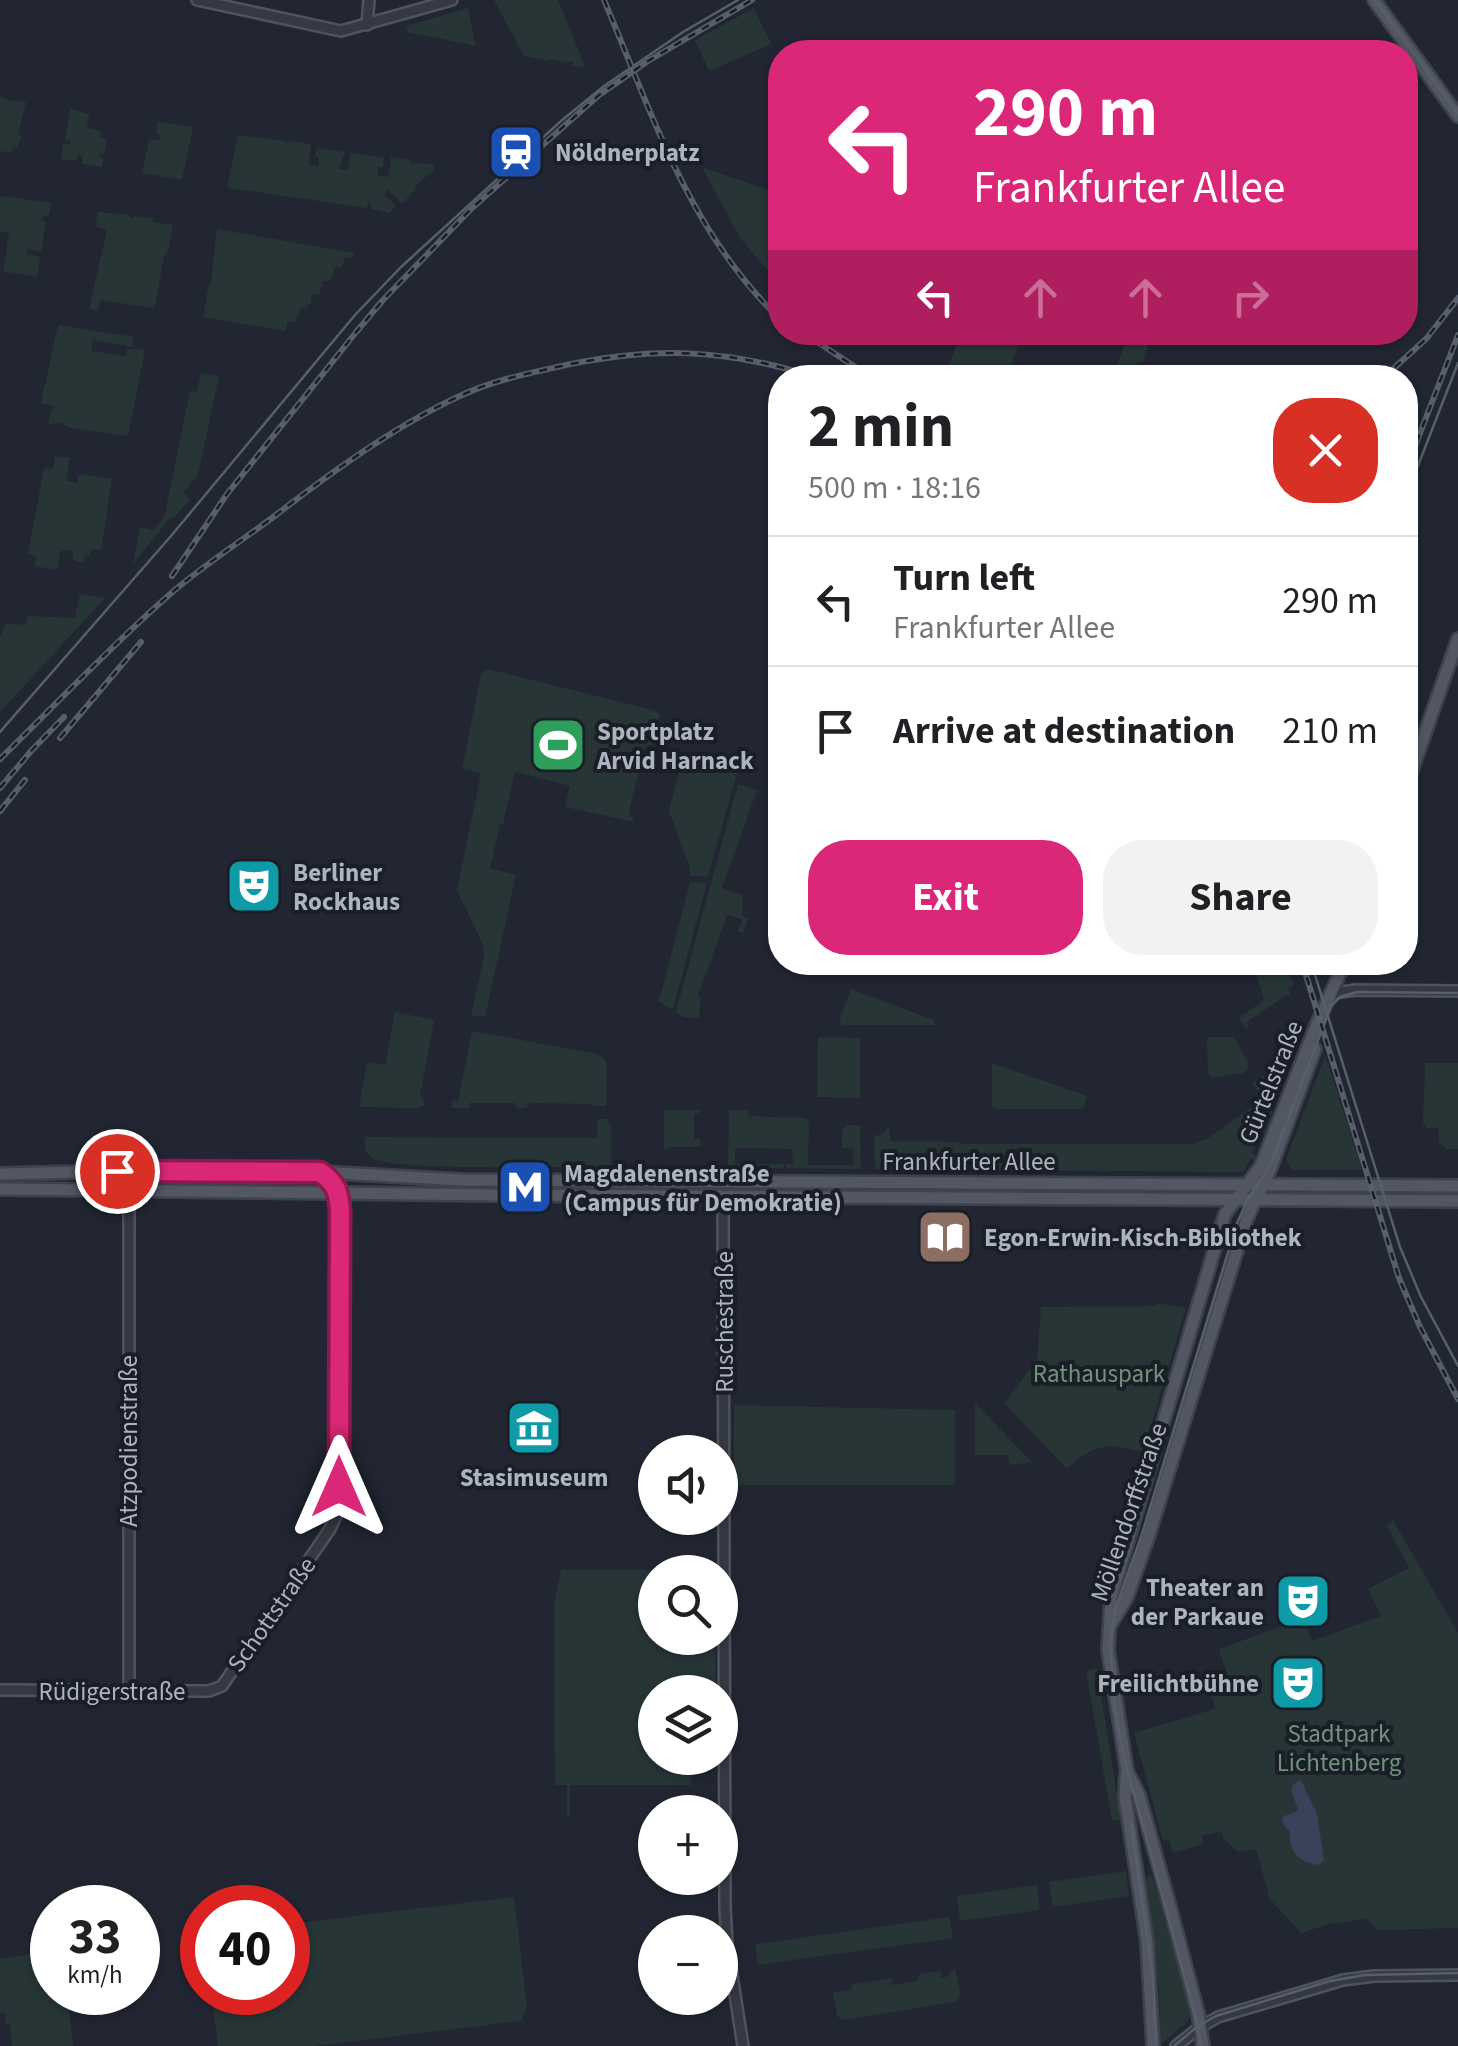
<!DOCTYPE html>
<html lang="en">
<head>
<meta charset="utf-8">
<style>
  :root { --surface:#fff; --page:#f2f2f2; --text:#202124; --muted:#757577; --line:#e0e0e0; --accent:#db2777 }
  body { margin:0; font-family:"Source Sans 3",sans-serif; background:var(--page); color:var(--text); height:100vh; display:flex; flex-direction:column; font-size:38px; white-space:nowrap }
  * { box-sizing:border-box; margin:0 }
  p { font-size:32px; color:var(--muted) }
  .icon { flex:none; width:55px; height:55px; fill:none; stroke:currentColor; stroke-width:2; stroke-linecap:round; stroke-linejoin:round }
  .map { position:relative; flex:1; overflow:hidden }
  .side { position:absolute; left:768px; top:365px; width:650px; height:610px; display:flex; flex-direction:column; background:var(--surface); border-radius:40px; box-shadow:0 2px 8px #0004 }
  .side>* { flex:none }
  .top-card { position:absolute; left:768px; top:40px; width:650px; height:305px; border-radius:40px; box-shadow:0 2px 8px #0004; background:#db2777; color:#fff; overflow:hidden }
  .buttons { position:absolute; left:638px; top:1435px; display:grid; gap:20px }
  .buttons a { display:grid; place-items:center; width:100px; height:100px; border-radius:50%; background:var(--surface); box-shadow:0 2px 8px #0004; font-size:50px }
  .speed { position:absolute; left:30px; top:1885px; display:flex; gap:20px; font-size:50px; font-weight:700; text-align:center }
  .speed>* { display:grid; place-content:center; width:130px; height:130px; border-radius:50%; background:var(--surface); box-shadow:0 2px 8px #0004; line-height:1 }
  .speed small { font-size:25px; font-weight:400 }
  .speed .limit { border:15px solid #d22; background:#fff; color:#111 }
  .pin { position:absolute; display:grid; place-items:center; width:85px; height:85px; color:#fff; margin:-42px; border:5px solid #fff; border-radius:50%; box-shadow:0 2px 10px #0007 }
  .me { position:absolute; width:110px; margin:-55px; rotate:0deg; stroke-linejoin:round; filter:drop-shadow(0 0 8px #0008) }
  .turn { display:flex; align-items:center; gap:35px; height:210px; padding:0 40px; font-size:45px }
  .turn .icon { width:130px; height:130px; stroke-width:2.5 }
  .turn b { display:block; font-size:70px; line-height:85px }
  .lanes { display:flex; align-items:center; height:95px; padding:0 40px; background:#0003; justify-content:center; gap:50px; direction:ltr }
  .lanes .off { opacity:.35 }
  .round { display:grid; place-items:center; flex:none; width:105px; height:105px; border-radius:40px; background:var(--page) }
  .head { display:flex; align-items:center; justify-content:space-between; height:170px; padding:0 40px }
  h1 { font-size:60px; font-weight:700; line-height:75px }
  .button { display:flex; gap:20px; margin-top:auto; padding:20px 40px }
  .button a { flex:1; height:115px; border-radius:40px; background:var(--accent); color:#fff; font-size:40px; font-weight:700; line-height:115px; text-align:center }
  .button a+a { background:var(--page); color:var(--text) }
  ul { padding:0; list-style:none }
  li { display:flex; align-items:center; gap:30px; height:130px; padding:0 40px; border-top:2px solid var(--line) }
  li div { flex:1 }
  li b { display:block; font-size:38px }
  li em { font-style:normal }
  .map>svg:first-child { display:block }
</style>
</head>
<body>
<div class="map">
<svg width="1458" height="2046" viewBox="0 0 1458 2046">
  <rect width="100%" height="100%" fill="#212632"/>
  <g fill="#273537">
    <polygon points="494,0 558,0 585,66 582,68 573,66 573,62 570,61 569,63 549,59 548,61 524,56"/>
    <polygon points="468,8 476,46 408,32 406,26"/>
    <polygon points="754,8 771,44 709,71 695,40"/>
    <polygon points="0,96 6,98 7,100 26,102 18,134 21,136 18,147 13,147 12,153 0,151"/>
    <polygon points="70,109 89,114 87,128 101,131 100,138 107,139 104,154 100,153 99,157 103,158 102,167 82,164 82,155 78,155 77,161 61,159 63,144 71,144 71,141 66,140 66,135"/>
    <polygon points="157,122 193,127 182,180 142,173 149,140 159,140 160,135 156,134"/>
    <polygon points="238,135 287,141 287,144 291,141 311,144 309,165 318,166 319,158 315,156 317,148 345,152 339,169 348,170 351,153 384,158 383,167 378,167 378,176 388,177 391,157 411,160 411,166 414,163 433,164 434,170 415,186 416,189 402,204 389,190 384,194 396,206 389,213 371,209 371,204 368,203 367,208 230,188 227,186"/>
    <polygon points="702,167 780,194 780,285 740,238"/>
    <polygon points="0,196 52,203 49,215 43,216 42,220 46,222 41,252 27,249 27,254 40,257 37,277 3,271 9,233 0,231"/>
    <polygon points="98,212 129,215 132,218 136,216 153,218 153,222 173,225 169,248 164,257 155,306 152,308 100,300 98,311 89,309 107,230 95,226"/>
    <polygon points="217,229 354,253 353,258 345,257 342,267 335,267 330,281 323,281 319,295 312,294 311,304 308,304 307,309 301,308 295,322 287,322 286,331 203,317 209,283 211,282"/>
    <polygon points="58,325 134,337 132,347 93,340 91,351 126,356 127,349 145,350 128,436 70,428 61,423 48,424 53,406 41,403"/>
    <polygon points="961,333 1023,333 1007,377 945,377"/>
    <polygon points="1129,333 1152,333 1143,362 1137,361 1137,364 1141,366 1137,377 1122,377 1114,373"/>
    <polygon points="201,373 219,376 198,475 183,493 190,499 174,518 171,517 133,564 140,527 153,530 164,518 190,391 197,392"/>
    <polygon points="55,456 70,458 66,481 77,483 79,474 112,479 101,550 92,549 90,556 85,556 84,563 73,560 73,551 61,549 57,570 35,566 36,556 28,554 44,468 53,469"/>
    <polygon points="80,594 105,598 0,712 0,637 6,623 25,625 28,616 75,618"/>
    <polygon points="488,669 657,711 660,715 652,744 645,747 629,811 634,822 565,807 570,786 515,772 503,824 500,824 490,868 516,875 485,1017 471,1015 484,957 482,942 456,889 458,886 481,773 462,769 481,674"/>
    <polygon points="683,755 730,768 730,771 737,773 708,876 690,876 690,868 669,811"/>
    <polygon points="738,784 757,790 722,888 742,895 743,916 748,919 743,933 738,931 742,919 727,915 698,996 701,998 699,1018 684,1017 676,1012"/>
    <polygon points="690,882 707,883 673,1008 668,1008 657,1000 661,994"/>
    <polygon points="1253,963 1286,963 1294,985 1288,988 1291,996 1287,995 1247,1022 1249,1027 1246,1029 1239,1018 1264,1000"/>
    <polygon points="851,989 934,1020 935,1025 842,1025 839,1022"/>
    <polygon points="395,1012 434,1020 420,1096 424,1100 424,1105 420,1108 359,1107 367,1062 385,1065"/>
    <polygon points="472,1031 597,1054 605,1059 607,1065 606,1106 593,1106 591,1104 530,1103 526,1108 516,1108 515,1103 469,1103 469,1108 452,1108 452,1100 458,1101"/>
    <polygon points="818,1037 860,1038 860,1098 817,1097"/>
    <polygon points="1209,1037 1234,1037 1249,1064 1248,1069 1242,1074 1239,1073 1213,1078 1208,1074 1207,1039"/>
    <polygon points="1324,1059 1328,1063 1362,1170 1292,1170 1286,1159"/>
    <polygon points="992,1063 1087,1096 1084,1107 1080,1109 997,1109 992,1106"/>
    <polygon points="1425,1063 1458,1063 1458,1149 1447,1149 1439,1143 1438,1128 1427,1128 1423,1123"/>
    <polygon points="1261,1076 1270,1078 1272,1115 1265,1133 1261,1132 1252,1153 1256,1156 1255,1160 1250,1159 1244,1172 875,1169 874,1136 883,1134 889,1125 890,1141 959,1142 960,1144 1193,1144 1207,1139 1263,1099 1252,1083"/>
    <polygon points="664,1110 699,1110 699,1113 694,1114 694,1139 700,1139 700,1147 668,1147 667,1150 664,1149"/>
    <polygon points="729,1110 748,1110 749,1116 806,1118 809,1123 808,1165 853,1165 853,1149 842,1148 842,1130 847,1125 860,1125 861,1169 786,1168 786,1164 793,1164 792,1149 735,1148 735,1164 784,1164 783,1168 728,1168"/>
    <path d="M598 1119H607L611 1124V1167C574 1166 392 1172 372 1158 364 1152 365 1145 365 1137L597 1138Z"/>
    <path d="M1156 1303 1186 1308 1143 1452C1107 1443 1095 1443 1067 1469L1004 1403 1037 1359 1041 1307 1155 1306Z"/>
    <polygon points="975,1403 1032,1462 1010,1465 1008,1455 975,1455"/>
    <polygon points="734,1405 955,1410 955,1485 734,1485"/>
    <polygon points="1393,1520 1458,1633 1458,1928 1377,1930 1367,1919 1329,1924 1301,1933 1267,1896 1269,1895 1256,1849 1238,1852 1223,1838 1222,1831 1202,1836 1204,1844 1173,1853 1169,1840 1163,1841 1134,1733 1215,1709 1211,1695 1232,1688 1219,1649 1299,1620 1305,1623 1312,1641 1381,1616 1368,1589 1409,1568 1387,1526"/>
    <polygon points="561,1570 712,1570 714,1572 655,1572 655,1638 715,1638 716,1692 655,1692 655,1758 716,1758 716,1762 691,1762 691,1785 570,1785 570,1817 567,1817 567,1785 555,1785 554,1603"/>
    <polygon points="1097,1668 1121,1820 1112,1821 1086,1671"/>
    <polygon points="1126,1871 1129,1896 1053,1907 1049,1882"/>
    <polygon points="1151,1875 1163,1907 1191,2015 1187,2022 1162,2043 1160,2039 1159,1990 1144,1878"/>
    <polygon points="1037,1885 1040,1910 960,1921 957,1896"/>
    <polygon points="514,1897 527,2007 521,2021 315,2046 218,2046 211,1993 288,1992 288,1924"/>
    <polygon points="949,1917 953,1938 757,1965 756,1944"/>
    <polygon points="52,1950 52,1992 67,1993 73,2046 12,2046 10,2025 6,2024 5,2013 0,2013 0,1959"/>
    <polygon points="955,1969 961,1996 955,2002 843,2020 837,2016 833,1993 850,1990 853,1984 893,1978 891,1985 917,1981 920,1974 941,1971 940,1978 949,1976 951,1970"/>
  </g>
  <path fill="#384359" d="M1301 1780 1317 1814 1324 1860 1319 1865C1298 1863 1288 1850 1290 1831L1284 1826 1282 1820 1284 1816 1294 1813 1298 1809 1291 1790 1294 1784Z"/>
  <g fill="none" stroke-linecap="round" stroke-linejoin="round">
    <g stroke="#4f535e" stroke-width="14">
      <g id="minor">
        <polyline points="197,0 341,31 452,0"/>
        <polyline points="367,25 369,0"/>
        <polyline points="1333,993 1356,990 1458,991"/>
        <polyline points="129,1190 129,1691"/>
        <polyline points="723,1195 725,1907 727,1943 743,2046"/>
        <path d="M0 1690 209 1691 222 1686 330 1529 336 1516 339 1499 340 1211C339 1193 337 1184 322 1174"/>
        <polyline points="1176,2046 1200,2027 1218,2017 1343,1980 1374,1976 1458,1975"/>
      </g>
    </g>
    <g stroke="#3e424c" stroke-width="16">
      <g id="major">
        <polyline points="1374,0 1458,116"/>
        <polyline points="1405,790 1458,639"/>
        <polyline points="0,1174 117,1171 320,1172 462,1180 1458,1186"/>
        <polyline points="0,1189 496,1195 1458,1201"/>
        <polyline points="1111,1624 1127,1597 1149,1535 1247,1218 1270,1170 1315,1049"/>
        <polyline points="1126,1775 1125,1797 1147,1942 1153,2046"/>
        <polyline points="1203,2046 1198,2013 1169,1903 1139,1795 1127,1771 1108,1650 1111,1598 1225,1214 1261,1166 1316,1026 1345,962"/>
      </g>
    </g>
    <use href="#minor" stroke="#343943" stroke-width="9"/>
    <use href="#major" stroke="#525763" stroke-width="11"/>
    <g stroke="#585e6b" stroke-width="2.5">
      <polyline points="1375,0 1458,114"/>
      <polyline points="1405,499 1458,363"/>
      <polyline points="0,732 171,536 355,315 401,267 561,121 604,86 683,32 738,0"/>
      <polyline points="1311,962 1400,1247 1421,1297 1458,1366"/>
      <polyline points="1131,1823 1153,1977 1156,2046"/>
      <polyline points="1174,2046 1198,2026 1216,2016 1330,1981 1365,1975 1458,1973"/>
      <polyline points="1201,2046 1198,2026 1123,1754 1114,1702 1110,1640 1116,1607 1141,1537 1237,1223 1248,1199 1271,1164 1331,1006 1340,997 1357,992 1458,993"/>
    </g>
    <g stroke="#585e6b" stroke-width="6">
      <g id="rail">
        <path d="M604 0C652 113 689 232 780 319"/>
        <polyline points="802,332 872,378"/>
        <polyline points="1383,378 1426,339 1458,298"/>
        <polyline points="1405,472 1458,335"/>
        <polyline points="172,576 227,494 357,331 383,300 471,209 599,95 648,61 752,0"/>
        <polyline points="60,738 141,642"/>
        <path d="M0 759C56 704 110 647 169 595 201 567 237 544 272 518 329 474 396 425 462 395 492 381 525 374 557 367 652 346 725 348 818 378"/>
        <polyline points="0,788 32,750 64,717"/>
        <polyline points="0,811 25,780"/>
        <polyline points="1302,962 1399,1278 1420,1327 1458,1399"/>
      </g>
    </g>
    <use href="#rail" stroke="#1a1e27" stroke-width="2.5" stroke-dasharray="8" stroke-linecap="butt"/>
  </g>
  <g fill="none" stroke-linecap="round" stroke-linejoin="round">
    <g stroke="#8e194d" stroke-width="25">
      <path id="route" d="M117 1171 320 1172C336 1183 339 1192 340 1211L339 1487"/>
    </g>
    <use href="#route" stroke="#db2777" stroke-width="18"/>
  </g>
  <defs>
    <g id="station-square" transform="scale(2.875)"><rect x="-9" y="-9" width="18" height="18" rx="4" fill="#1a4fb4" stroke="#1a1e27"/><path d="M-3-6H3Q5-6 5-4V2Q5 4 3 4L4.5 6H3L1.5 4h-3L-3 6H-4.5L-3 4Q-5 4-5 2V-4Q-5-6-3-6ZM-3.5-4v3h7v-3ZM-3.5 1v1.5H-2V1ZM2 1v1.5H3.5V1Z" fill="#fff"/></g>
    <g id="stadium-square" transform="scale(2.875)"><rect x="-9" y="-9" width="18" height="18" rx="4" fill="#2e9e5b" stroke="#1a1e27"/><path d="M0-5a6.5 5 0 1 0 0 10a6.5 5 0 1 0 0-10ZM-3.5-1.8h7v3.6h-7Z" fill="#fff"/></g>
    <g id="theatre-square" transform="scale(2.875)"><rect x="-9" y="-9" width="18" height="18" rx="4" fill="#0f9aa8" stroke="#1a1e27"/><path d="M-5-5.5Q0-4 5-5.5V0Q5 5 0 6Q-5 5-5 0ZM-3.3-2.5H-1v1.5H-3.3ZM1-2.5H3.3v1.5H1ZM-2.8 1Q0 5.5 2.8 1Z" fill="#fff"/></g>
    <g id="metro-square" transform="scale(2.875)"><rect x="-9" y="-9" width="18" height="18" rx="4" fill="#1a4fb4" stroke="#1a1e27"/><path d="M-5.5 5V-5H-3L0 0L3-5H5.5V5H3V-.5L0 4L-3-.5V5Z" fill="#fff"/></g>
    <g id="library-square" transform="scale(2.875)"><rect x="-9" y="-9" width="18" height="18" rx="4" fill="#8d6e63" stroke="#1a1e27"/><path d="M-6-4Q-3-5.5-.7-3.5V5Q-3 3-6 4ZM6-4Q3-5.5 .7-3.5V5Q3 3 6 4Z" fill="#fff"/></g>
    <g id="museum-square" transform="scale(2.875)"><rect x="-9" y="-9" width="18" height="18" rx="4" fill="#0f9aa8" stroke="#1a1e27"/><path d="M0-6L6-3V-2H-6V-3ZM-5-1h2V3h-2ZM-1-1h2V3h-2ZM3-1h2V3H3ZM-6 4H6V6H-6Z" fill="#fff"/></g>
  </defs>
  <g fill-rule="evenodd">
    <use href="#station-square" x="516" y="152"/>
    <use href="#stadium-square" x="558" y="745"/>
    <use href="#theatre-square" x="254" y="886"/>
    <use href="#metro-square" x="525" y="1187"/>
    <use href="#library-square" x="945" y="1237"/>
    <use href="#museum-square" x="534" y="1428"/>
    <use href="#theatre-square" x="1303" y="1601"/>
    <use href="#theatre-square" x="1298" y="1683"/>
  </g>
  <g text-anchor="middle" stroke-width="8" stroke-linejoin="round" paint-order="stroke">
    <g font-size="25" font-weight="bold" fill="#aeb3c0" stroke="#1a1e27" text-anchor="start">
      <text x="555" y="161">Nöldnerplatz</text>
      <text x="597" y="740">Sportplatz<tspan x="597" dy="29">Arvid Harnack</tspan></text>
      <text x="293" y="881">Berliner<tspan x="293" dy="29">Rockhaus</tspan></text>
      <text x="564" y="1182">Magdalenenstraße<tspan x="564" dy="29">(Campus für Demokratie)</tspan></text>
      <text x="984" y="1246">Egon-Erwin-Kisch-Bibliothek</text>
      <text x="534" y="1486" text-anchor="middle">Stasimuseum</text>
      <text x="1264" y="1596" text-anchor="end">Theater an<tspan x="1264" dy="29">der Parkaue</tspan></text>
      <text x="1259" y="1692" text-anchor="end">Freilichtbühne</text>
    </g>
    <g font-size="25" fill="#aeb3c0" stroke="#1a1e27">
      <text transform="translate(1270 1082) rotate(-68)" y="9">Gürtelstraße</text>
      <text x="969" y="1170">Frankfurter Allee</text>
      <text transform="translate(724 1322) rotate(-90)" y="9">Ruschestraße</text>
      <text transform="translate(128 1441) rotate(-90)" y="9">Atzpodienstraße</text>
      <text transform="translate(1128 1512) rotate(-71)" y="9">Möllendorffstraße</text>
      <text transform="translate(271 1614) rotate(-55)" y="9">Schottstraße</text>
      <text x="112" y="1700">Rüdigerstraße</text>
    </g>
    <g font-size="25" fill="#70927c" stroke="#1a1e27">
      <text x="1099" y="1382">Rathauspark</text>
      <text x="1339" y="1742">Stadtpark<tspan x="1339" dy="29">Lichtenberg</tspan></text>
    </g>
  </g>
</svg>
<div class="buttons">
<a><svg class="icon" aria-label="sound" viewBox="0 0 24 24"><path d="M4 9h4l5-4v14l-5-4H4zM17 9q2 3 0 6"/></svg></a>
<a><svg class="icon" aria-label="search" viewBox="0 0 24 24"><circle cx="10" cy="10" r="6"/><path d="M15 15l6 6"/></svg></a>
<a><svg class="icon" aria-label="layers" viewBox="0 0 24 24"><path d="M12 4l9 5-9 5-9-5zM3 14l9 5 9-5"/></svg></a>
<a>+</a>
<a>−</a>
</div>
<div class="speed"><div>33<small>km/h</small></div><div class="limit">40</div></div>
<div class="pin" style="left:117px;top:1171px;background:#d93025"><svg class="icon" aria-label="arrive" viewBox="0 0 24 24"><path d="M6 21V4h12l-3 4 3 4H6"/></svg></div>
<svg class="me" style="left:339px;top:1487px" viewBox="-20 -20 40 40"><path d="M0-17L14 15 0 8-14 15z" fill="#db2777" stroke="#fff" stroke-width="4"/></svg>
<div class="top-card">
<div class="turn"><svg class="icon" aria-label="left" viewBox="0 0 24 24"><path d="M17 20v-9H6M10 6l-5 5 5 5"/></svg><div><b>290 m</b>Frankfurter Allee</div></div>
<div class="lanes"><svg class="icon" aria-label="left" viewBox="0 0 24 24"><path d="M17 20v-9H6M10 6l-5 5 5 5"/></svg><svg class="icon off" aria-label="ahead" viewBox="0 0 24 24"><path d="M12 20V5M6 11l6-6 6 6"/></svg><svg class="icon off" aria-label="ahead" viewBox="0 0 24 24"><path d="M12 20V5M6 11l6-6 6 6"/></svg><svg class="icon off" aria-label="right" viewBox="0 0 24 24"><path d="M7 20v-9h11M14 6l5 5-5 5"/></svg></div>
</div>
<section class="side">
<div class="head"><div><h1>2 min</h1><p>500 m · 18:16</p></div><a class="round" style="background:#d93025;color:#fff"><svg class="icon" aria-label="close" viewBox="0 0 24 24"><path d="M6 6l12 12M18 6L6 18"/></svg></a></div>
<ul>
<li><svg class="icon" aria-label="left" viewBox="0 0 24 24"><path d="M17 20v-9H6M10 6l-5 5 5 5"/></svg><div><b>Turn left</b><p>Frankfurter Allee</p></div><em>290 m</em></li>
<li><svg class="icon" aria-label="arrive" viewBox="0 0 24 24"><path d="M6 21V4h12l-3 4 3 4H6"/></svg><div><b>Arrive at destination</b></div><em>210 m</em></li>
</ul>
<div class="button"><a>Exit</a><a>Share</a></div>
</section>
</div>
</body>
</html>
